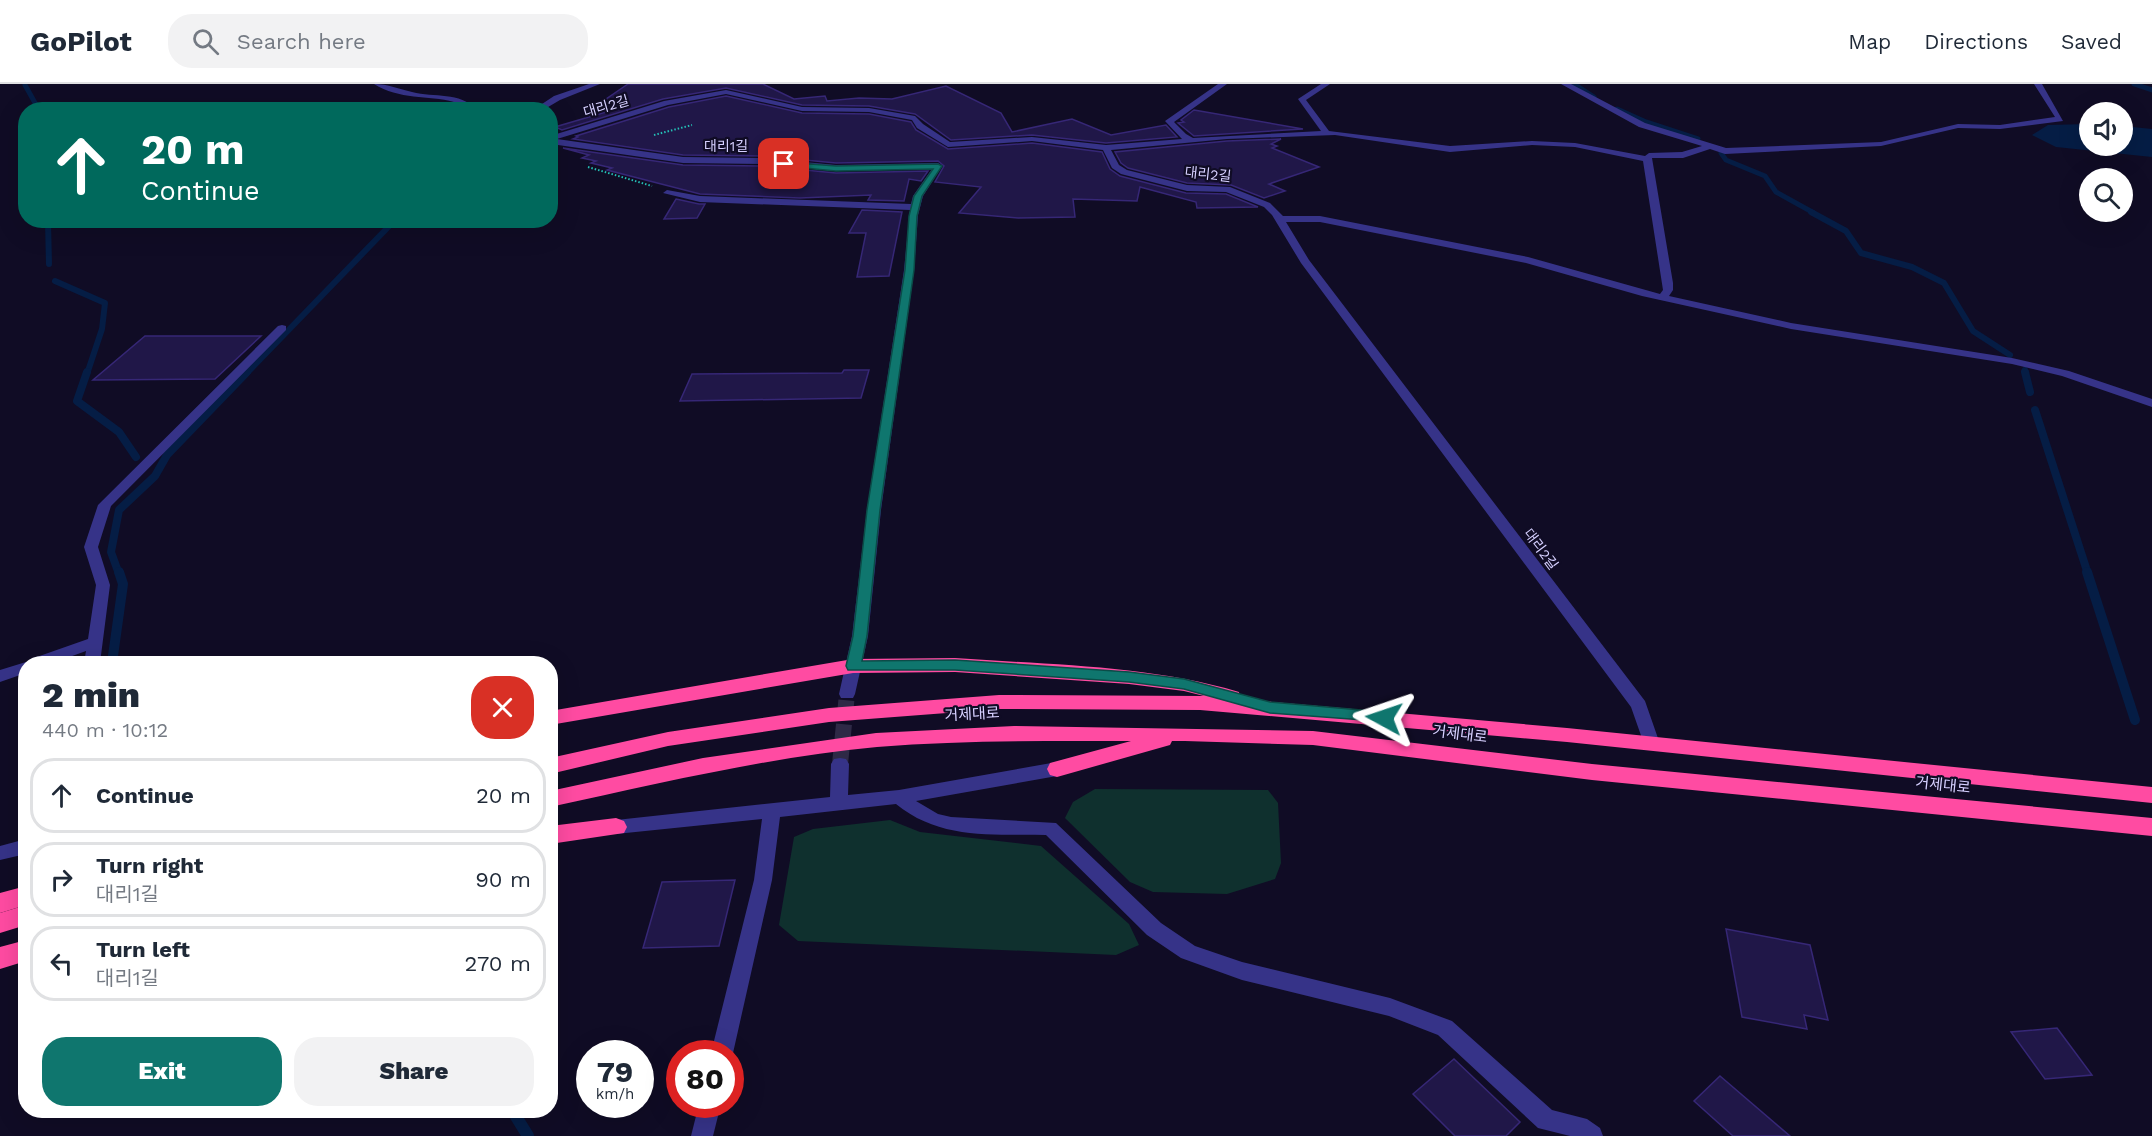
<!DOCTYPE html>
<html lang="en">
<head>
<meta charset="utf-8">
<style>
  :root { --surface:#fff; --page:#f2f2f3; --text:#1f2937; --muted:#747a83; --line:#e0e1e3; --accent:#0f766e }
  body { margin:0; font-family:"Work Sans","Noto Sans KR",sans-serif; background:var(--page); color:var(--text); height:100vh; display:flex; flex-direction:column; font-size:22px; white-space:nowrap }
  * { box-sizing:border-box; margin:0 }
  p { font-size:20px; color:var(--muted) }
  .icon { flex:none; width:33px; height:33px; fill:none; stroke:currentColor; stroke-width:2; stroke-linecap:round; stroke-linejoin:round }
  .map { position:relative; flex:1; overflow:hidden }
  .drawer { position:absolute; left:18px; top:572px; width:540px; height:462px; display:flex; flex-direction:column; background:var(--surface); border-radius:24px; box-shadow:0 6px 24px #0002 }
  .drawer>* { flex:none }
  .top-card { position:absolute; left:18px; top:18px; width:540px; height:126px; border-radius:24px; box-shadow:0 6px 24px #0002; background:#00695c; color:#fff; overflow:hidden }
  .buttons { position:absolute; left:2079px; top:18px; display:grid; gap:12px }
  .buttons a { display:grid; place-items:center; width:54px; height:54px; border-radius:50%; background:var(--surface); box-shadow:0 6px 24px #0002; font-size:30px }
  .speed { position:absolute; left:576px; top:956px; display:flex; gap:12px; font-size:30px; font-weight:700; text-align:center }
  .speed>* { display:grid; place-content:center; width:78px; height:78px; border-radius:50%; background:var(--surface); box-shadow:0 6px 24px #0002; line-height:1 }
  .speed small { font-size:15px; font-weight:400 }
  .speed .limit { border:9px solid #d22; background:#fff; color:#111 }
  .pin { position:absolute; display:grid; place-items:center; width:51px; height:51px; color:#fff; margin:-26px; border-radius:12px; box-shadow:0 3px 9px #0006 }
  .me { position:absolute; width:66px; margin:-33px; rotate:275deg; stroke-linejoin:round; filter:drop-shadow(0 0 4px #0008) }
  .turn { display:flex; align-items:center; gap:21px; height:126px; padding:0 24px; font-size:27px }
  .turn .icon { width:78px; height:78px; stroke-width:2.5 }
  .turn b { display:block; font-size:42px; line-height:51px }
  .round { display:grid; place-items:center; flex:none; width:63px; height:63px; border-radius:24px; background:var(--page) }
  .headline { display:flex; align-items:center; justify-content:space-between; height:102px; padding:0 24px }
  h1 { font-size:36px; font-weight:800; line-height:45px }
  .primary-button { display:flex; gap:12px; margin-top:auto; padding:12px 24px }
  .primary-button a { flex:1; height:69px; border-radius:24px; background:var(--accent); color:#fff; font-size:24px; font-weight:800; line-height:69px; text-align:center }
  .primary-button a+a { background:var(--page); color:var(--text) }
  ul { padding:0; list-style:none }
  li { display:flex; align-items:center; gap:18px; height:75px; margin:0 12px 9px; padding:0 12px; border:3px solid var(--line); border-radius:24px }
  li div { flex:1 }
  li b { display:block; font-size:22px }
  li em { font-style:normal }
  header { display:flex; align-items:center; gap:36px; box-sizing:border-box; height:84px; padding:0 30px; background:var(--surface); border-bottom:2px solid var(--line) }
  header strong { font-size:28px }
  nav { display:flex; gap:33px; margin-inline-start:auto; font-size:21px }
  .search { width:420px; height:54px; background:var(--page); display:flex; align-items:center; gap:15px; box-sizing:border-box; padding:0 21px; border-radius:24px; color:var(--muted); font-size:22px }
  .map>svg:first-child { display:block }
</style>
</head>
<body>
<header>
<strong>GoPilot</strong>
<div class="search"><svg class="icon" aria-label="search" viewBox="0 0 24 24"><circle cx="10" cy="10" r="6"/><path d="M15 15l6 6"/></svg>Search here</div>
<nav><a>Map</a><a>Directions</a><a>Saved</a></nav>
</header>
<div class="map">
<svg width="2152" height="1052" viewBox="0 0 2152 1052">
  <rect width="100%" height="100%" fill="#100c25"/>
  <g fill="#0f302e">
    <polygon points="1095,705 1268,706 1278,719 1281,779 1275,795 1227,810 1153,808 1130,798 1065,734 1073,718"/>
    <polygon points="890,736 920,748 1041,762 1129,840 1139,861 1116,871 798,857 779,841 794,753 813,745"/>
  </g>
  <polygon fill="#051d45" points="2089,40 2090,62 2122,62 2123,42 2152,45 2152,73 2056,63 2032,51 2048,41"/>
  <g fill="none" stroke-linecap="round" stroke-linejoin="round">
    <g stroke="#051d45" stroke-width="5">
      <polyline points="1574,0 1594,13"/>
      <polyline points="2134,0 2152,6"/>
      <polyline points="25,1 39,26"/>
      <polyline points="1617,25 1646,38 1698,55"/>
      <polyline points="1721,69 1726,76 1765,92 1776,108 1814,129"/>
    </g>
    <g stroke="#051d45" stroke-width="6">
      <polyline points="1811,128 1846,147 1861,169 1912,183 1944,199 1973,247 2010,271"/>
      <polyline points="48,138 49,180"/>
      <polyline points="55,197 105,219 102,245 87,290"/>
      <polyline points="2025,286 2026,290"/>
      <polyline points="246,290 395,136"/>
    </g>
    <g stroke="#051d45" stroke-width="8">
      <polyline points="87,288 77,317 119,348 136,373"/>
      <polyline points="2025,288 2030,308"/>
      <polyline points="2035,326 2088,490"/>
      <polyline points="119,490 111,468 119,426 155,392 167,371 247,288"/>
    </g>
    <g stroke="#051d45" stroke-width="10">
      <polyline points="2087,488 2135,636"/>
      <polyline points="112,579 123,500 119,488"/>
    </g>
    <polyline stroke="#051d45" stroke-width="12" points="512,1026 528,1052"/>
  </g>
  <g fill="#201748" stroke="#362776" stroke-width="1.5">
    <polygon points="628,0 763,0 794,15 825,12 827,17 859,14 892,15 946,2 1001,29 1012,48 1072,35 1111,51 1166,41 1177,53 1106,59 1032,51 951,56 915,30 869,22 802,21 726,4 663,15 562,46 555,43 606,28 590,26"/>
    <polygon points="726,12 802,29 869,30 911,38 916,46 948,65 1032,59 1102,68 1110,85 1120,92 1186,109 1226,110 1258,123 1197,124 1196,118 1140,103 1137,117 1073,115 1075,133 1018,134 959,129 981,103 935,98 944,82 938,77 836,79 762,72 683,71 573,55 578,53 576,52 669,23"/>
    <polygon points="1194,26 1303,45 1194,52 1178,39 1184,38 1181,36"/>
    <polygon points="1281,55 1271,60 1277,62 1272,64 1319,83 1269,100 1285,107 1264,114 1231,101 1187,99 1128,84 1121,79 1115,68 1227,57"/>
    <polygon points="563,64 683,81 762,82 836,89 928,87 921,97 909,95 904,117 868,116 871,111 800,114 700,110 607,86 612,84 591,79 596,77 582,74 589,71"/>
    <polygon points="676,115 699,120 705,120 697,134 664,135"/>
    <polygon points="862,126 902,128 889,192 857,193 866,149 849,149"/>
    <polygon points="145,252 261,252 215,295 93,296"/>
    <polygon points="844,286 869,286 861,314 680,317 692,290 842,289"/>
    <polygon points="735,796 719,862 643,864 662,798"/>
    <polygon points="1726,845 1810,861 1828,936 1804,931 1807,945 1742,933"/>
    <polygon points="2057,944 2092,991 2045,995 2011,948"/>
    <polygon points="1454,975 1520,1038 1506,1052 1455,1052 1413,1010"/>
    <polygon points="1720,992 1790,1052 1733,1052 1694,1017"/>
  </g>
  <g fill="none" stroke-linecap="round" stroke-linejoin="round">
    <polyline stroke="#2e2946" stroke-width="16" stroke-dasharray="16 8" stroke-linecap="butt" points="840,680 847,610"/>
    <g stroke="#24c0b6" stroke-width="2" stroke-dasharray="1.5 2" stroke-linecap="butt">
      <polyline points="654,51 692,41"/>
      <polyline points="588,83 652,102"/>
    </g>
    <g fill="#363388" fill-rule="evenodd">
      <path d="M374 0C388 0 399 5 412 8 435 14 459 7 477 26 467 26 463 20 454 18 428 11 399 16 374 0Z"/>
      <polygon points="589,0 600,0 560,16 543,26 533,26 554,12"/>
      <path d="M1218 0H1227L1174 38 1186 50 1193 54 1321 47 1298 15 1321 0H1330L1306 16 1329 47 1450 62 1532 57 1575 59 1645 72 1649 69 1682 68 1702 62 1639 43 1561 0H1571L1645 39 1726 64 1881 58 1958 40 2000 41 2055 33 2034 0H2042L2063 37 2000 45 1958 44 1881 62 1725 70 1710 65 1683 74H1652L1673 199V206L1669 212 1791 239 2012 274 2069 287 2152 315V323L2062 292 2012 280 1791 245 1642 212 1526 179 1320 138H1286L1309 176 1645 617 1660 660 1658 664H1646L1644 660 1631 623 1301 179 1272 131 1264 123 1226 108 1187 107 1121 90 1112 84 1103 66 1032 57 948 63 917 44 912 36 869 28 802 27 726 10 668 21 557 55 683 73 762 74 836 81 938 79 942 82 923 112 918 131 914 186 881 426 868 552 855 610 853 614H841L839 610 852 552 867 426 904 186 910 126 700 118 663 109 667 106 700 112 911 120 913 112 932 85 836 87 762 80 683 79 558 61 550 58V52L664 17 726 6 802 23 869 24 915 32 923 40 950 58 1032 53 1106 61 1182 55 1165 37ZM1335 51 1450 68 1532 61 1575 63 1643 77 1663 206 1660 210 1528 173 1320 132H1283L1270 119 1230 103 1187 101 1127 86 1119 81 1111 66 1227 55Z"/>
      <polygon points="282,241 286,242 286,246 111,422 98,463 110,501 100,579 84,579 86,567 53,579 26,579 26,589 0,598 0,586 26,578 29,579 31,575 88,555 96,501 84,463 98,421 278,242"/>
      <path d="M840 674 846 675 849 680 848 711 899 706 1057 678 1063 680 1066 685 1063 690 1057 692 916 717 938 730 951 733 1056 739 1161 839 1195 862 1242 878 1390 914 1452 937 1552 1026 1587 1035 1600 1044 1603 1052H1570L1538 1044 1438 951 1389 932 1242 896 1181 874 1147 851 1046 751C992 750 940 756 896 720L780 733 772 796 733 969 730 974V969H711L754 796 762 735 616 750 610 748 607 743 610 738 616 736 830 713 831 680 834 675Z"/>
      <polygon points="26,755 26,770 0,776 0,762"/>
      <polygon points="699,1020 721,1020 713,1052 691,1052"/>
    </g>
    <g fill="#ff4ba2" fill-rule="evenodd">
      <path d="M955 574C1050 581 1147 581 1239 608L1240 615 1567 644 2152 703V719L1567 658 1200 626 999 625 829 638 668 662 550 690V674L668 648 829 624 999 611 1204 612 1184 607 1129 600 955 588 853 589 550 641V627L853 575Z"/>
      <path d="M1014 642 1313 647 1592 680 2152 734V752L1592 696 1313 661 1185 657H1172L1170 661 1057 693 1050 691 1047 685 1050 679 1131 657C1047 657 961 656 877 663 769 673 657 700 550 723V707L703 674 876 649Z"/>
      <polygon points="616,734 624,737 627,743 624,749 550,760 550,742"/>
      <polygon points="26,802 26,821 0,829 0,809"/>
      <polygon points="26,821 26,841 0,849 0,829"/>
      <polygon points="26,856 26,877 0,885 0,863"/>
    </g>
  </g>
  <polygon fill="#0f766e" stroke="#0a4d48" stroke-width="1.5" points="784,78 836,82 938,80 942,82 922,112 917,132 914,186 880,426 867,552 862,577 955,576 1129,588 1184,595 1270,618 1384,628 1392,634 1390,638 1270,629 1184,605 1129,598 955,586 848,586 846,582 853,552 867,426 905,186 909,132 914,112 933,85 836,87 782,82"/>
  <g text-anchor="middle" stroke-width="4.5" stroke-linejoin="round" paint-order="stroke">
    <g font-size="14" fill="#d6d0ff" stroke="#100c25">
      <text transform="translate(606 22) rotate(-16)" y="5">대리2길</text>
      <text x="726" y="67">대리1길</text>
      <text transform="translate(1208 90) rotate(6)" y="5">대리2길</text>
      <text transform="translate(1541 465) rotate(53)" y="5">대리2길</text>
    </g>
    <g font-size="15" fill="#d6d0ff" stroke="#100c25">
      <text transform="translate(972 630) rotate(-3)" y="5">거제대로</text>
      <text transform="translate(1460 650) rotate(7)" y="5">거제대로</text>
      <text transform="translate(1943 701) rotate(6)" y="5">거제대로</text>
    </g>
  </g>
</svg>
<div class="buttons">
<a><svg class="icon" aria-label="sound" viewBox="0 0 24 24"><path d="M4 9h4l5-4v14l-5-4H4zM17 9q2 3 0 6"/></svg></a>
<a><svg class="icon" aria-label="search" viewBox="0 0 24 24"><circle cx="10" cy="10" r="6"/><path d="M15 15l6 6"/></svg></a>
</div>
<div class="speed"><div>79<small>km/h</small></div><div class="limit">80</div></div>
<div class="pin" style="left:784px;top:80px;background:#d93025"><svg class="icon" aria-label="arrive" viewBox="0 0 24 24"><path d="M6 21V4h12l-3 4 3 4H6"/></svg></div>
<svg class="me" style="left:1384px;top:634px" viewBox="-20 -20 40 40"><path d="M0-17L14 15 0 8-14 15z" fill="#0f766e" stroke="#fff" stroke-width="4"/></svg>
<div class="top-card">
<div class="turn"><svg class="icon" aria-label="ahead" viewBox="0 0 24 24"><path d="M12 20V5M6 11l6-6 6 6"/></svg><div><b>20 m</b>Continue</div></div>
</div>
<section class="drawer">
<div class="headline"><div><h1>2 min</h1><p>440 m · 10:12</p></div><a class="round" style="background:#d93025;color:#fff"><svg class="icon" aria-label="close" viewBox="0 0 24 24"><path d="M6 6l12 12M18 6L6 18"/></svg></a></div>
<ul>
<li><svg class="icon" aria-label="ahead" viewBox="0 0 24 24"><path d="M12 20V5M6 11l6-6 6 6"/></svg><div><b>Continue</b></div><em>20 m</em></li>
<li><svg class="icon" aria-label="right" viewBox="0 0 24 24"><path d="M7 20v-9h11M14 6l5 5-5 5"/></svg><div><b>Turn right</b><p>대리1길</p></div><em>90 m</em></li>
<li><svg class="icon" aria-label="left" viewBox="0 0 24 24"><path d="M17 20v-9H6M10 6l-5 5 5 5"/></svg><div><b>Turn left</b><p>대리1길</p></div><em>270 m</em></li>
</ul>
<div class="primary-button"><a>Exit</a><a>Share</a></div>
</section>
</div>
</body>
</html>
